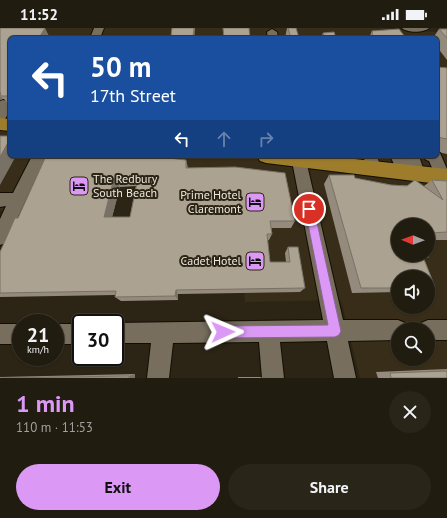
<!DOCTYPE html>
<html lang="en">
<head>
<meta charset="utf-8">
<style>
  :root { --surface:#211c10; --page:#292519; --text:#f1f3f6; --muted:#a2a19f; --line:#3e3a30; --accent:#db99f5 }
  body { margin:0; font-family:"PT Sans",sans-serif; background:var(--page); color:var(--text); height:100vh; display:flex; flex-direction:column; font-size:15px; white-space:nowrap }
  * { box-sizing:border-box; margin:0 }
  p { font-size:13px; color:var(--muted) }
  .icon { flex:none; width:22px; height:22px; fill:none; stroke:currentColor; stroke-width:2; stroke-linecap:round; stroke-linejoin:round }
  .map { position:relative; height:350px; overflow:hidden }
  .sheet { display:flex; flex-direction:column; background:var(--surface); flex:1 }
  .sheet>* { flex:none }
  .top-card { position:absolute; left:8px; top:8px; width:431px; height:122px; border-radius:6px; box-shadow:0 1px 3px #0004,0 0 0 1px var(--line); background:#1a4fa0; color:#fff; overflow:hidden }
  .needle { width:26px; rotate:271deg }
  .fabs { position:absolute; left:391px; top:190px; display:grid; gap:8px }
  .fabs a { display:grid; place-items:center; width:44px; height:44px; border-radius:50%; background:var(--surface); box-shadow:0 1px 3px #0004,0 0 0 1px var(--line); font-size:20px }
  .speed { position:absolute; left:12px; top:286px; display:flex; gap:8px; font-size:20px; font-weight:700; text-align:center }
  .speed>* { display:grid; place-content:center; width:52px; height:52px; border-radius:50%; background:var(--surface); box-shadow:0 1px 3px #0004,0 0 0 1px var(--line); line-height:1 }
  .speed small { font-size:10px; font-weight:400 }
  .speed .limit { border:2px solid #111; border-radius:6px; background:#fff; color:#111 }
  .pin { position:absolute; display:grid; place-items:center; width:34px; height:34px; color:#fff; margin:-17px; border:2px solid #fff; border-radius:50%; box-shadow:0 1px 4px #0007 }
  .me { position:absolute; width:44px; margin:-22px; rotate:89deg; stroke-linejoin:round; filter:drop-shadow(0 0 3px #0008) }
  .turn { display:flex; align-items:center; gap:14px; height:84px; padding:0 16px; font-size:18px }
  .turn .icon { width:52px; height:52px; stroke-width:2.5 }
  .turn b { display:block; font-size:28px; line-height:34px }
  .lanes { display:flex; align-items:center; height:38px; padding:0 16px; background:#0003; justify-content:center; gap:20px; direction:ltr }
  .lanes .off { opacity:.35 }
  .round { display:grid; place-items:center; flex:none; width:42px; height:42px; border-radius:21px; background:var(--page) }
  .head { display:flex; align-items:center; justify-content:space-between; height:68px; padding:0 16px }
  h1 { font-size:24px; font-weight:700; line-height:30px; color:var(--accent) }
  .button { display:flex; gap:8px; margin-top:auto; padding:8px 16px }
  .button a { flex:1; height:46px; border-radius:24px; background:var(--accent); color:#111; font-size:16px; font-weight:700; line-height:46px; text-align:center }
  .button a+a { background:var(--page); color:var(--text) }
  .status { display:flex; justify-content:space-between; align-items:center; height:28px; padding:0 20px; background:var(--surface); direction:ltr }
  .status svg { height:11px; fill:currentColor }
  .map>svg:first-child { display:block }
</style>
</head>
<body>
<div class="status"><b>11:52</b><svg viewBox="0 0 49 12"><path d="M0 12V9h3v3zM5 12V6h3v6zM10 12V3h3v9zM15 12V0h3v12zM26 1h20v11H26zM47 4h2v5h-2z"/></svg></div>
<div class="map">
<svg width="447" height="350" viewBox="0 0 447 350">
  <rect width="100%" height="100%" fill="#2c2516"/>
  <path fill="#382d18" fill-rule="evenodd" d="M0 0H382L447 5V350H360L341 272 245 274 240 195 146 128H437V10H10V128H103L24 195 0 182ZM398 197H428V227H398ZM398 249H428V279H398ZM398 301H428V331H398Z"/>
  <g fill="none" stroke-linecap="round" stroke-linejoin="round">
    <g stroke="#140e02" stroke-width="2">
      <g id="minor">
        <polygon points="94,0 104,0 100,10 90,10"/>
        <path d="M402 0H429C424 5 407 5 402 0Z"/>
        <polygon points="272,1 277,4 278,10 268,10 267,4"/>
        <polygon points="3,72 7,73 10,83 5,91 0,92 0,73"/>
        <polygon points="437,124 440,125 447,141 447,154 443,155 438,153 429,133 426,132 424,128 437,128"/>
        <polygon points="32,128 46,128 6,215 0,217 0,191 6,178 0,179 0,165 13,165"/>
        <polygon points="291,128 305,128 343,292 398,292 405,295 408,301 398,301 398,312 348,313 356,350 334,350 327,313 280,314 284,350 262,350 259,314 173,315 169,350 147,350 151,315 115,315 114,295 323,292"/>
        <polygon points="363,128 377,128 381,141 379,145 374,147 369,145"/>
        <polygon points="390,128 404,128 406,132 405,128 419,128 425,146 423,150 418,152 413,150 411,147 405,150 400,148"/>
        <polygon points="428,292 447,292 447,312 428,312 428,301 418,301 421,295"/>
        <rect x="0" y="296" width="21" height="20"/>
        <rect x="55" y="296" width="26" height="20"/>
      </g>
    </g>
    <g stroke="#140e02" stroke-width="2">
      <g id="major">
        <polygon points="0,90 10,91 10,103 0,102"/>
        <polygon points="257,128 327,128 447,141 447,157 266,135 260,133"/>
      </g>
    </g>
    <use href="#minor" fill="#776e5e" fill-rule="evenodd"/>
    <use href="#major" fill="#9d7d2c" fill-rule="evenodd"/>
  </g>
  <g fill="#948b7d" fill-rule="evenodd">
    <polygon points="0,0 10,10 10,78 4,71 3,71 0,72"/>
    <polygon points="195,0 194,10 171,10 171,8"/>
    <polygon points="287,0 296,0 299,10 285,10"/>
    <polygon points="439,1 447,1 447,32 437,19 437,10 433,10"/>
    <polygon points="372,3 405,9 404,10 369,10"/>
    <polygon points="323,5 336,10 321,10"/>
    <polygon points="437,39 447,40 447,126 442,125 437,122"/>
    <path d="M46 128H117L119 130 186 132 188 140 295 193 291 200H271L272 206 269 212 267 213 270 234H286L285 225 288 219 305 260 300 264 178 266V272L121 273 115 269V267L0 269V224L18 190ZM136 158 130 189H112L120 159Z"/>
    <polygon points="329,147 355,150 391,157 424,158 432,152 447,153 447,212 428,212 428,197 398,197 429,229 424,231 435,259 428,261 428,249 398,249 398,264 352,265 324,156"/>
    <polygon points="447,341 447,350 378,350 376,344"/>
    <polygon points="135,346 135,350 0,350 0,349"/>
    <polygon points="238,349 260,349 263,350 238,350"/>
  </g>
  <g fill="#787166">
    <polygon points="45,0 50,10 39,10"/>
    <polygon points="194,0 195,0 194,10 193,10"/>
    <polygon points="0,68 3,71 0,72"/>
    <polygon points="10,111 10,128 16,128 0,157 0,129"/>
    <polygon points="114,128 117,128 120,133 114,130"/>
    <polygon points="114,150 120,159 110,197 104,189"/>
    <polygon points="176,262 178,266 178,272 175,268"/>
    <polygon points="135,346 135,350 129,350 129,348"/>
  </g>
  <g fill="#aca291" stroke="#787166" fill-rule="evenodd">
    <polygon points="0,0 45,0 39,10 10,10 10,68 1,68 0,63"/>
    <polygon points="172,0 194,0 193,8 171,8"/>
    <polygon points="223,0 249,0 250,10 224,10"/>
    <polygon points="288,0 296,0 299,10 291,10"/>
    <polygon points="399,1 405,9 373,10 372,3"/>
    <polygon points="439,1 447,1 447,10"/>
    <polygon points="334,4 336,10 325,10 323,5"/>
    <polygon points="437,39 447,40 447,111 437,109"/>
    <polygon points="0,108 10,108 10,111 0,129"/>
    <path d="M46 128H114V130H141V128H151L186 132V140L235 139 285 145 295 193H270L272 206H267L270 234H290L288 219H298L305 260 176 262 175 268 115 269 116 263 0 265V224L15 190H18ZM114 150H138L130 189H104Z"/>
    <polygon points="329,147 354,147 355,150 391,157 407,158 415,152 443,172 432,152 447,153 447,204 430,205 432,209 428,209 428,197 398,197 398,227 428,227 429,229 423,229 435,259 428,259 428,249 398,249 398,260 361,260"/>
    <polygon points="447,343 447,350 391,350 390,345"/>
    <polygon points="129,348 129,350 1,350"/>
  </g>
  <polygon fill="#db99f5" stroke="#8e639f" points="309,177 314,181 341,303 339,307 335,309 223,310 219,308 217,304 219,300 223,298 328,297 305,181"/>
  <defs>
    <g id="hotel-square" transform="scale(1)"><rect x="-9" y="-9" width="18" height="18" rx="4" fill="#db99f5" stroke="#2c2516"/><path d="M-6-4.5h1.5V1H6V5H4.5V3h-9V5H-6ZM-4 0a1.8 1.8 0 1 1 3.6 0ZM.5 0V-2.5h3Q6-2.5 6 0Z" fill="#111"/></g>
  </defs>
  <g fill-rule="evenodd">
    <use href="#hotel-square" x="79" y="158"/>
    <use href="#hotel-square" x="255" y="174"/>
    <use href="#hotel-square" x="255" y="233"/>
  </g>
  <g text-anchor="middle" stroke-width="4" stroke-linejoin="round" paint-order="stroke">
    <g font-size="12" fill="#ede8df" stroke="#2c2516" text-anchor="end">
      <text x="93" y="155" text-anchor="start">The Redbury<tspan x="93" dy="14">South Beach</tspan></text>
      <text x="241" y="171">Prime Hotel<tspan x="241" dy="14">Claremont</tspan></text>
      <text x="241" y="237">Cadet Hotel</text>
    </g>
  </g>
</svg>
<div class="fabs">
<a><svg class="needle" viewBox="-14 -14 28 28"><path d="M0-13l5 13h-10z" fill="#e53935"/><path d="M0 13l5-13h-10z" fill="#a2a19f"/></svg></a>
<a><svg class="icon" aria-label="sound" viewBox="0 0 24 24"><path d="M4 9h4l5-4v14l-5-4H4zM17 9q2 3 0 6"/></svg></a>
<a><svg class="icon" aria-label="search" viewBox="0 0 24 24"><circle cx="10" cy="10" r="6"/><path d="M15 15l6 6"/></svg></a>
</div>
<div class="speed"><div>21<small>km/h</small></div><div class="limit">30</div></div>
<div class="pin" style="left:309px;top:181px;background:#d93025"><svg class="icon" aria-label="arrive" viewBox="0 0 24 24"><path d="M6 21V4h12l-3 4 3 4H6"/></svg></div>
<svg class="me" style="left:223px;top:304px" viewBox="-20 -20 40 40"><path d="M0-17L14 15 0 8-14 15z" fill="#db99f5" stroke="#fff" stroke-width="4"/></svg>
<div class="top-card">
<div class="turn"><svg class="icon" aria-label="left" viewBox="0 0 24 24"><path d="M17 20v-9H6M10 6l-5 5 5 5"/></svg><div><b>50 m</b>17th Street</div></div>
<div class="lanes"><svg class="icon" aria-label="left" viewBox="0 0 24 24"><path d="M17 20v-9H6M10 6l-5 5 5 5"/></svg><svg class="icon off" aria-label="ahead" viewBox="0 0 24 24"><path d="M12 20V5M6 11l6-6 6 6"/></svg><svg class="icon off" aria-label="right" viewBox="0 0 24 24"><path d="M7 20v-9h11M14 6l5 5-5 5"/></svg></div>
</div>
</div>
<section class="sheet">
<div class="head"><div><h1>1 min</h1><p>110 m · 11:53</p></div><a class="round"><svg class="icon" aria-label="close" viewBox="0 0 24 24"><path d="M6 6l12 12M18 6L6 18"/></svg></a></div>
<div class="button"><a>Exit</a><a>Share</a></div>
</section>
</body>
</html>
